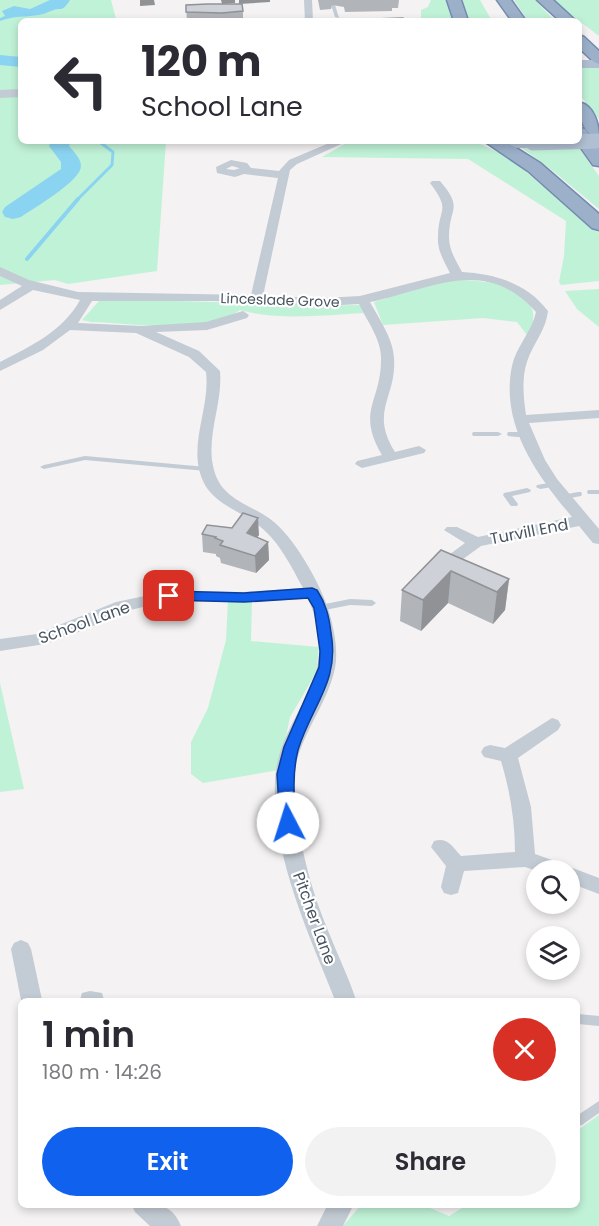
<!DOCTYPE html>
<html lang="en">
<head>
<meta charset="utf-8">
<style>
  :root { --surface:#fff; --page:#f2f2f3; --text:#2b2b33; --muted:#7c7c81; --accent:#1161ef }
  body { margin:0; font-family:Poppins,sans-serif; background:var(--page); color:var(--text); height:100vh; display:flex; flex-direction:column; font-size:22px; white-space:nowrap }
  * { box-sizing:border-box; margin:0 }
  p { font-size:20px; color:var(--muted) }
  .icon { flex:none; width:33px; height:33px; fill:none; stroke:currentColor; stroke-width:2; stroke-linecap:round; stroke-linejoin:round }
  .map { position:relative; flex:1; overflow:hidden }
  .details { position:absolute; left:18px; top:998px; width:562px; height:210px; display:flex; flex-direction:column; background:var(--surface); border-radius:9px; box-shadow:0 3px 9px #0003 }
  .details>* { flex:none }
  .guide { position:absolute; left:18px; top:18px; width:564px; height:126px; border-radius:9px; box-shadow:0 3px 9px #0003; background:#fff; color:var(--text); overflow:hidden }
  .buttons { position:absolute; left:526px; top:860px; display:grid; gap:12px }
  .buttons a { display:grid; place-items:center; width:54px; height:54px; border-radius:50%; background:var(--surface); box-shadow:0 3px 9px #0003; font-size:30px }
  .pin { position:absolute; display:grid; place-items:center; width:51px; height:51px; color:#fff; margin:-26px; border-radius:12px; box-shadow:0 3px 9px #0006 }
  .me { position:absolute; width:66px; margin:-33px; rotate:355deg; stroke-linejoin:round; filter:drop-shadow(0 0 4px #0008) }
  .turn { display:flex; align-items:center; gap:21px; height:126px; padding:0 24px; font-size:27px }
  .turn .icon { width:78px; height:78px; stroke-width:2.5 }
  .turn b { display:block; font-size:42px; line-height:51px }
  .round { display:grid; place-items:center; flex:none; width:63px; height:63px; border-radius:32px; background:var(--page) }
  .summary { display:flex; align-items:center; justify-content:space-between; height:102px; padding:0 24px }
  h1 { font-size:36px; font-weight:600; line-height:45px }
  .primary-button { display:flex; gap:12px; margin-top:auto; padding:12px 24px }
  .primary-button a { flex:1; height:69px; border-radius:36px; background:var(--accent); color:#fff; font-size:24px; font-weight:600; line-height:69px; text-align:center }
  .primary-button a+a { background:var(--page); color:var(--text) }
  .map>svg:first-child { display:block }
</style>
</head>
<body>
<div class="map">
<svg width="599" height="1226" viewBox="0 0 599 1226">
  <rect width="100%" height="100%" fill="#f4f2f2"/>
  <g fill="#c0f2d7">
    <polygon points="0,0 111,0 116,19 21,21 21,141 166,141 157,271 68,284 55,280 0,285"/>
    <polygon points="431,0 449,0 453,21 421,21 421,10 428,7"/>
    <polygon points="463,0 480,0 492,21 468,21"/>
    <polygon points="514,0 535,0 555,21 528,21"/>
    <polygon points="552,0 599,0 599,36"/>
    <polygon points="579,68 599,68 599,119 579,94"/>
    <polygon points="350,141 473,141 507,156 599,233 599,281 561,285 559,282 564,256 566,221 468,159 322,157"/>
    <polygon points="522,148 579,148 599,176 599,209 553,171"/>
    <path d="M463 280C485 281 524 284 532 309 534 314 533 323 533 329L527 335 517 322 483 318 383 325 374 302 441 282Z"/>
    <polygon points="599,289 599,327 577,309 565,291"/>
    <path d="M99 301C186 298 273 307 360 305L364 313C324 315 279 321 240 310 204 336 134 323 91 322L82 320Z"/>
    <polygon points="228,600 252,600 251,641 319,647 316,673 290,717 279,770 203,783 191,774 191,742 208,708 226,640"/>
    <polygon points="0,683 24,789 0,792"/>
    <polygon points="599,1115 599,1226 343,1226 361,1205 423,1205 449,1216 467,1205 578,1204 578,1130"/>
  </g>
  <path fill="#8bd4f1" d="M50 0H70C61 14 62 6 51 11 35 19 17 14 0 21V18L5 16 2 11 14 6 30 9Z"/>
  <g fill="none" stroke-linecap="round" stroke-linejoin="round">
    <polyline stroke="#8bd4f1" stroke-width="3" points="76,201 112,165 113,152 101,143"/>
    <polyline stroke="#8bd4f1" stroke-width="4" points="27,259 78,199"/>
    <g fill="#8bd4f1" fill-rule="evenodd">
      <polygon points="0,55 21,57 21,67 0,65"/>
      <path d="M51 141H71L69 146C73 151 81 158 81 166 81 181 34 208 21 217L13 219 5 217 2 212 5 207 61 169V162L49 146Z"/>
    </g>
    <g stroke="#738baf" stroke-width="3">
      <g id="trunk">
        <polygon points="447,0 461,0 468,21 454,21"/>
        <polygon points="497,0 511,0 526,21 512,21"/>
        <polygon points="537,0 553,0 576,21 560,21"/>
        <polygon points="579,35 584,37 599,51 599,64 594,62 579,48"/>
        <path d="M579 102C595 106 599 125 599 139 583 135 579 116 579 102Z"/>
        <polygon points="579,128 585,129 599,149 599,166 593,165 576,141 579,141"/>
        <polygon points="484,141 505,141 540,163 599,214 599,230 592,228 528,171"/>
      </g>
    </g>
    <g fill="#c3cbd4" fill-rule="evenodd">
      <polygon points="333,4 335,5 339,18 335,17 331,5"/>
      <polygon points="473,432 498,432 502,434 498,436 473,436 472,434"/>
      <path d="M508 432H525L529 434C524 438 514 437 508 436L507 434Z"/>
      <polygon points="85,456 206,467 210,469 206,471 85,460 44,469 40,467 44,465"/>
      <polygon points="555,482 559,484 558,486 540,489 536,487 537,485"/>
      <polygon points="527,488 531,490 530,492 512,496 518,504 517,506 511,506 503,495 504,493"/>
      <polygon points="588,490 599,490 599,494 588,494 587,492"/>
      <polygon points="578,492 581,492 582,494 581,496 565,499 561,497 562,495"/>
      <polygon points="350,599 372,600 376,603 372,606 350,605 320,611 316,608 320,605"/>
      <polygon points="578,1014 599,1016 599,1026 578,1024"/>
      <polygon points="599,1101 599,1113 582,1125 578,1126 578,1115"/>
    </g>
    <g fill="#c3cbd4" fill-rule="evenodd">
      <polygon points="304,0 312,0 313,21 305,21"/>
      <path d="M334 141H348L297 164 290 170 263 296 323 298 360 296 450 273C444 261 437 250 438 237 438 207 452 212 430 183L432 181H440C464 209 449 207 449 237 449 250 456 261 462 272 495 274 527 283 548 311 546 328 537 339 530 354 521 373 523 395 526 415L599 410V418L529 423 545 460 557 479 599 529V544L593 543 579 526 481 546 448 570H436L434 566 465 543 444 530 447 527H457L478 537 572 517C536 474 500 424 512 366 516 346 532 332 536 312 484 254 430 290 370 302 379 319 393 338 394 358 397 397 369 411 395 452L419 446 426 450 424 453 362 468 355 464 357 461 382 455C356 411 381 402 381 360 382 340 367 321 359 304L323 306 214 301H92L78 323 142 326 206 322 243 311 249 315 247 318 207 330 156 332 199 351 220 371C223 404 205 438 214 470 222 501 252 504 274 522 296 540 325 591 331 619 335 635 338 652 335 668 327 707 296 739 294 779 293 791 296 803 297 815 302 856 313 895 329 933 338 956 349 978 356 1000H335C308 932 272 856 275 781 278 712 346 681 308 599L244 602 169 601 126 611 84 630 45 644 0 651V639L37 634 116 602 169 591 244 592 303 588C292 568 281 545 264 530 241 508 207 506 199 469 192 437 210 405 206 372L189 357 136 333 70 330 43 350 0 371V362C31 346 63 331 80 300L33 290 0 310V300L22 286 0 276V267L29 280 78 292 251 295 278 178 244 174 235 177 217 173 216 167 231 160 247 163 251 168 279 171 289 160ZM232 166 239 168H240L234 170 226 169Z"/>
      <path d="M552 718 558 720 561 725 558 730 518 758 531 807 535 854 563 864 565 869 570 867 599 878V894L570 883V870L537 871 525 867 464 871 458 893 451 895 444 893 441 887 446 866 431 847 434 841C447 837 452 846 461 856L515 852C515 821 510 791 501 761L484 757 481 752 484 747 490 745 505 748Z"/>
      <polygon points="21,940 28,943 31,949 42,1000 21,1000 11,949 14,943"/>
      <polygon points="90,991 102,993 104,1000 80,1000 82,993"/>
      <path d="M131 1204C154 1204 171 1201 181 1226H150L135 1212Z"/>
      <polygon points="328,1204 354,1204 343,1226 317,1226"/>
    </g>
    <polygon fill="#c3cbd4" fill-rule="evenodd" points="21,89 21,97 0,98 0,90"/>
    <g fill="#b1bfd2" fill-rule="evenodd">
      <rect x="579" y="60" width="20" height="8"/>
      <path d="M498 141H540L541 143C534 151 505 149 498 141Z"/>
    </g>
    <use href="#trunk" fill="#9cb0ca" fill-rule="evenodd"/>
    <polyline stroke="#b1bfd2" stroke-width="15" points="533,143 599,141"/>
  </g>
  <g fill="#b1b4b9">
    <polygon points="318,0 399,0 398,8 392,8 392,11 345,12 344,7 332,5 331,9 320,10"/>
    <polygon points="186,5 243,11 243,21 187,21"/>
    <polygon points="202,534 259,535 257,537 268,542 269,560 256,573 221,563 220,558 216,556 216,554 203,552"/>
    <polygon points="441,550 509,579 505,610 493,624 448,603 421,631 400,621 402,590"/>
  </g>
  <g fill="#909296">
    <polygon points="140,0 154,0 155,5 140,6"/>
    <polygon points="221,0 235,0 235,3 222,4"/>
    <polygon points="239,0 270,0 270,2 239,4"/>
    <polygon points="258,518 259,535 247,550 247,533"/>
    <polygon points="268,542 269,560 256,573 255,556"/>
    <polygon points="451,571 448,603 421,631 423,600"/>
    <polygon points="509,579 505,610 493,624 497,592"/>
  </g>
  <g fill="#ced1d7" stroke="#909296" stroke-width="1.5">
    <polygon points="208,4 242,4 243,11 222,13 186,12 186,5"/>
    <polygon points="403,18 404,21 376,21 375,19"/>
    <polygon points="243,513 258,518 247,533 268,542 255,556 220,545 223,541 215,538 216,537 202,534 207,525 232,528"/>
    <polygon points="441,550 509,579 497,592 451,571 423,600 402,590"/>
  </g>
  <path fill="#1161ef" stroke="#0b3f9b" stroke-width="1.5" d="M312 588 317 590C326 604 329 616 331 633 340 682 311 706 298 750 292 774 294 797 296 823L293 827 288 829 282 827 280 823 277 774 284 747 319 667 320 651 314 608 308 598 244 602 169 600 162 596 169 591 244 593Z"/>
  <g text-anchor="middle" stroke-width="4.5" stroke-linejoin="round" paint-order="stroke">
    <g font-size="14" fill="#495461" stroke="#fff">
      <text transform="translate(280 300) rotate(2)" y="5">Linceslade Grove</text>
    </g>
    <g font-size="16" fill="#495461" stroke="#fff">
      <text transform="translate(529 531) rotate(-11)" y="6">Turvill End</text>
      <text transform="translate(84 622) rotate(-20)" y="6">School Lane</text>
      <text transform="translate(315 918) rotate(70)" y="6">Pitcher Lane</text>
    </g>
  </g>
</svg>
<div class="buttons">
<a><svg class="icon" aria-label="search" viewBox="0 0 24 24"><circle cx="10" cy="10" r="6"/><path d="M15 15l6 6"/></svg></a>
<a><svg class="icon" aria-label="layers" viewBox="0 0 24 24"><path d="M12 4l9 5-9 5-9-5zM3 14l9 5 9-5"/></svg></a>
</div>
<div class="pin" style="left:169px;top:596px;background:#d93025"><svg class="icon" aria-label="arrive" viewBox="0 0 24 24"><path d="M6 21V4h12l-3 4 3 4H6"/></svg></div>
<svg class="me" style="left:288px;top:823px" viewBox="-20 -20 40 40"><circle r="19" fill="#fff"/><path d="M0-13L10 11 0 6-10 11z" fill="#1161ef"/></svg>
<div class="guide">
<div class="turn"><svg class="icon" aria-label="left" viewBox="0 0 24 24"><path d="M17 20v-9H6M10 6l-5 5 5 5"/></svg><div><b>120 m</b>School Lane</div></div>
</div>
<section class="details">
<div class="summary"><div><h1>1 min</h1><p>180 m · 14:26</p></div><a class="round" style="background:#d93025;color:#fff"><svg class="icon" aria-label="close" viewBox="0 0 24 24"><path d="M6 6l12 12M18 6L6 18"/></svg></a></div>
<div class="primary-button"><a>Exit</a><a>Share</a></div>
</section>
</div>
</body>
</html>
